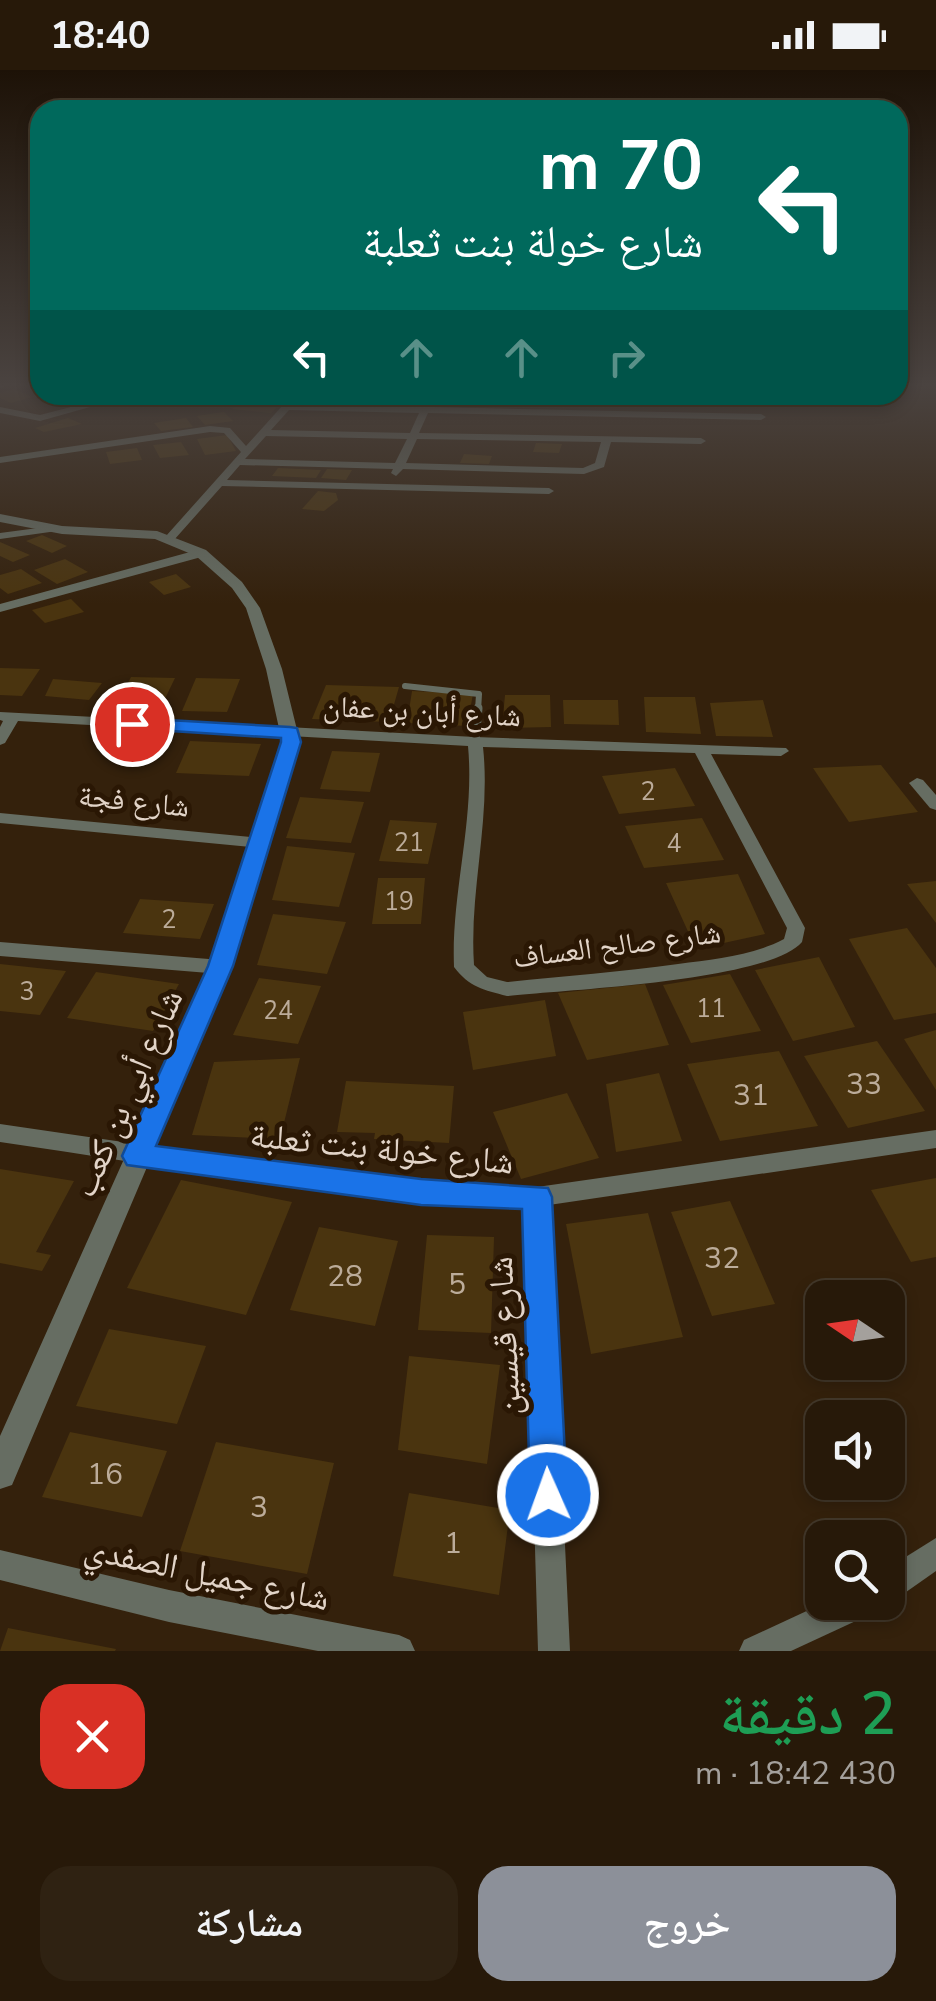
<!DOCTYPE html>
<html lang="ar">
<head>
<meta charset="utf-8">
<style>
  :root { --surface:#271909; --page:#2f2212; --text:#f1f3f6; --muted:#a4a09c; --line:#43382a; --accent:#8c9099 }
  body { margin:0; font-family:"Nunito Sans","Noto Naskh Arabic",sans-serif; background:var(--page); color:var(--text); direction:rtl; height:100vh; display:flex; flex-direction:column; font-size:38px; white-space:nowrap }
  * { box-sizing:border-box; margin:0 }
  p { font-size:32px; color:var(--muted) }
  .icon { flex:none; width:55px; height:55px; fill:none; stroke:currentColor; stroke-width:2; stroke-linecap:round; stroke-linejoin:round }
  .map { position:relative; height:1581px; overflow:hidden; direction:ltr }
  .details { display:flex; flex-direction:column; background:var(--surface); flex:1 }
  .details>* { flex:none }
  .banner { position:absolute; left:30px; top:30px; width:878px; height:305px; border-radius:30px; box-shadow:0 5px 15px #0003,0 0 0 2px var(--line); direction:rtl; background:#00695c; color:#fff; overflow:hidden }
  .needle { width:65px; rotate:283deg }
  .buttons { position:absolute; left:805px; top:1210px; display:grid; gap:20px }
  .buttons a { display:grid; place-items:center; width:100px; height:100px; border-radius:20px; background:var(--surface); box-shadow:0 5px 15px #0003,0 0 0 2px var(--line); font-size:50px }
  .pin { position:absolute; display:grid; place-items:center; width:85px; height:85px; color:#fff; margin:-42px; border:5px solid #fff; border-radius:50%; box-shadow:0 2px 10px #0007 }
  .me { position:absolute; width:110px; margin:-55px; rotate:358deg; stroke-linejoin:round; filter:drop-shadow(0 0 8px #0008) }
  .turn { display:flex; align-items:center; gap:35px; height:210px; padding:0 40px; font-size:45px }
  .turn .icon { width:130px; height:130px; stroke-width:2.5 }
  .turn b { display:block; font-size:70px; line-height:85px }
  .lanes { display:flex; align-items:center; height:95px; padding:0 40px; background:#0003; justify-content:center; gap:50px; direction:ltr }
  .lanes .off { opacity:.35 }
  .round { display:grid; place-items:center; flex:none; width:105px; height:105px; border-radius:30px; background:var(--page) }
  .head { display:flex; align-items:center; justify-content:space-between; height:170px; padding:0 40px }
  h1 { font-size:60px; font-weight:600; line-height:75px; color:#1e9e55 }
  .cta { display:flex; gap:20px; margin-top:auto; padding:20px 40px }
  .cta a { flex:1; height:115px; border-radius:30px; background:var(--accent); color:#fff; font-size:40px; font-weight:600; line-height:115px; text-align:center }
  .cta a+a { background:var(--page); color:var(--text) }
  .status { display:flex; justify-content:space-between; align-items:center; height:70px; padding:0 50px; background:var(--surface); direction:ltr }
  .status svg { height:28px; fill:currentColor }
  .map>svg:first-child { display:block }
</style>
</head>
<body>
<div class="status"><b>18:40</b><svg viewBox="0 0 49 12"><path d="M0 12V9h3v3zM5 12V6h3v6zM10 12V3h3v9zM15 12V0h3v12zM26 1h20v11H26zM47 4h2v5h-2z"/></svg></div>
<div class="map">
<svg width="936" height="1581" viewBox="0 0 936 1581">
  <rect width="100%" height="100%" fill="#34210c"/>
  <g fill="#4a340f">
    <polygon points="14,319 32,327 11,333 0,328 0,323"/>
    <polygon points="63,325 79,325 90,329 65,336 47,329"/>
    <polygon points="373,328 418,329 416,335 371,334"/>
    <polygon points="239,333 278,336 271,343 232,339"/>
    <polygon points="224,342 233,351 205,355 197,346"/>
    <polygon points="68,348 82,354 44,362 35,358"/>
    <polygon points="186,348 193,357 161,361 154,353"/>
    <polygon points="227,365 236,381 205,385 197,369"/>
    <polygon points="181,372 189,385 160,388 153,375"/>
    <polygon points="536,373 562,374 559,383 533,382"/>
    <polygon points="137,378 142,390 110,394 106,382"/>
    <polygon points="464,384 492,386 489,394 460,393"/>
    <polygon points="278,398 321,400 316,408 272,406"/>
    <polygon points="327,399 352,400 346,410 321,408"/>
    <polygon points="318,421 336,423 338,430 324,441 302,439"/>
    <polygon points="42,465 67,476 52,483 26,471"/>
    <polygon points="0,472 30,485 13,492 0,486"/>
    <polygon points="65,489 88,502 57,514 34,500"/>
    <polygon points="21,499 42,513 8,524 0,518 0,505"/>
    <polygon points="176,504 191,517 164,525 149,512"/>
    <polygon points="71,529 84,542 45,553 32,540"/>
    <polygon points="0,598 40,599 22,626 0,625"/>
    <polygon points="131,607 175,608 159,641 114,640"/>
    <polygon points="196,608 240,609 227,642 182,641"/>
    <polygon points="53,609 102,613 89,630 45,626"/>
    <polygon points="326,615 399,617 389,652 312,649"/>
    <polygon points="412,621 473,624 467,656 407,653"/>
    <polygon points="505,625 550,625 551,657 502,658"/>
    <polygon points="644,627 695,627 701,664 646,662"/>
    <polygon points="563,630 618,630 619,655 564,654"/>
    <polygon points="763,630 773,667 716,666 710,633"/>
    <polygon points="190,671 261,674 249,706 176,703"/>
    <polygon points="332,681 380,683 370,722 320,719"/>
    <polygon points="881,695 918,742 849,752 813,698"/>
    <polygon points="675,698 695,736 619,744 602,706"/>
    <polygon points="300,727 364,732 351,773 286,768"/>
    <polygon points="702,748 724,790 644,798 625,756"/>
    <polygon points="390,750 437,753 428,794 379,791"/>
    <polygon points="287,776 355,783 339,837 272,830"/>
    <polygon points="738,804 765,864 696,879 666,813"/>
    <polygon points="378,808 425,808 421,854 372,854"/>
    <polygon points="936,811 936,853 907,814"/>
    <polygon points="140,829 214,834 200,869 123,863"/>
    <polygon points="273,844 346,852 327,904 257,895"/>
    <polygon points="907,858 936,898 936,943 894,950 849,869"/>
    <polygon points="819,887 855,957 793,971 755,900"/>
    <polygon points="0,894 66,901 40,945 0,941"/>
    <polygon points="96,902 179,914 153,961 67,948"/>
    <polygon points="730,904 761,961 691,973 663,915"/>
    <polygon points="259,908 321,916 298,974 233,965"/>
    <polygon points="645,914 669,975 587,990 558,923"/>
    <polygon points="545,930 556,986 473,1000 463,942"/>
    <polygon points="936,960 936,1020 904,969"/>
    <polygon points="877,971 925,1041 848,1058 804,986"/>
    <polygon points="779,981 818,1056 720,1071 687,994"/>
    <polygon points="300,988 280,1069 192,1065 214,992"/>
    <polygon points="659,1003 682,1071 616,1082 606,1014"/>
    <polygon points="346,1011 454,1016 449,1073 374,1069 375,1063 337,1062"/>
    <polygon points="567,1023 599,1088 521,1109 493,1042"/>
    <polygon points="0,1099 74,1111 36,1182 51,1185 42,1201 0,1193"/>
    <polygon points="936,1108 936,1187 911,1192 871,1120"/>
    <polygon points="181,1110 292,1132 246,1245 127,1218"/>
    <polygon points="730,1131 775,1234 712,1246 671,1142"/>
    <polygon points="648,1143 683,1267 591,1284 566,1154"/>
    <polygon points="319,1157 398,1171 375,1256 290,1240"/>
    <polygon points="427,1165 494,1167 491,1263 418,1260"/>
    <polygon points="109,1259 206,1276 177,1354 76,1336"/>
    <polygon points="409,1286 500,1295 487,1394 398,1380"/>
    <polygon points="70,1362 167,1381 142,1447 42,1427"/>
    <polygon points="216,1372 334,1393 307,1504 180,1481"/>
    <polygon points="409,1423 510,1440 499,1525 393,1506"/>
    <polygon points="8,1558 116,1579 115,1581 0,1581"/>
  </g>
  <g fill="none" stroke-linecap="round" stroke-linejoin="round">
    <polyline stroke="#666d62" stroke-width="6" points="405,616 479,624 478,641"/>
    <polyline stroke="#666d62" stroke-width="9" points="475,672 478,638"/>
    <g fill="#666d62" fill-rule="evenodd">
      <polygon points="0,313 12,313 0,318"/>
      <polygon points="117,325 133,325 40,351 0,343 0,337 40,345"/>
      <polygon points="203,325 221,325 227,328 222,331"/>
      <path d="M427 325H437L431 337 761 344 766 347 761 350 428 343 419 363 701 368 706 371 701 374 611 372 604 397 584 404 403 399 396 406 391 403 393 399 240 395 227 410 549 418 554 421 549 424 222 416 174 470 170 471 164 468 166 466 241 382 224 363 210 362 0 393V387L210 356 230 358 246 376 283 335 422 337ZM289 340 419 343 410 363 271 360ZM266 366 407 369 395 393 245 389ZM417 369 601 372 595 393 583 398 406 393Z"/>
      <polygon points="53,456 57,457 57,461 0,469 0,463"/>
      <polygon points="201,479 207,483 205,486 0,542 0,534"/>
      <path d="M0 642 475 667 786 678 789 681 781 686 711 684 805 858 802 872C769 911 564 920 507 926 484 920 469 917 454 897 451 823 475 751 468 676L18 651 5 673 0 675V657L3 651 0 650ZM483 677 695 683 787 858 784 869C752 886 714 889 678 894 622 902 564 906 507 912L487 907 474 895C469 821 491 750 483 677Z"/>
      <polygon points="917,708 923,710 936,725 936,740 930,738 909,713"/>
      <polygon points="0,743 262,768 271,773 262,778 0,753"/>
      <polygon points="0,872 221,890 228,892 231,897 228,902 221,904 0,886"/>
      <path d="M0 1054 335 1103 470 1115 537 1117 936 1060V1078L549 1135 570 1581H538L525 1137C348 1131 175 1097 0 1072Z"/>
      <polygon points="936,1468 936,1501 899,1527 888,1531 888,1498"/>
      <polygon points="0,1480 169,1520 399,1565 410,1570 415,1581 318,1581 169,1552 0,1510"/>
      <polygon points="826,1532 877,1532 873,1543 791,1581 739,1581 744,1570"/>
    </g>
    <polygon fill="#666d62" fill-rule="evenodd" points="0,444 62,456 157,461 206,480 242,512 260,538 282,599 300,672 232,897 12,1415 0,1419 0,1366 210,897 282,672 266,599 246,538 232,518 196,486 155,469 62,464 0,452"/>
  </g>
  <linearGradient id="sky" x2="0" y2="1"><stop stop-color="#1d1207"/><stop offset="0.59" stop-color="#4a4340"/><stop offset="1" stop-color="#4a4340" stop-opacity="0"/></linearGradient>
  <rect width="936" height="534" fill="url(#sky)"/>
  <polygon fill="#1a73e8" stroke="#114b97" stroke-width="2.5" points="132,648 290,657 297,658 301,672 233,896 156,1076 421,1109 548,1118 552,1127 567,1425 562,1439 548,1444 535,1439 530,1425 522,1139 421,1135 127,1095 122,1086 208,896 281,672 281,668 125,658 122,654"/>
  <g text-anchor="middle" stroke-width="10" stroke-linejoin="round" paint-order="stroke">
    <g font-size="25" fill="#bcac9a">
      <text x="648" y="730">2</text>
      <text x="409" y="781">21</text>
      <text x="674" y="782">4</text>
      <text x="399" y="840">19</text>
      <text x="169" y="858">2</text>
      <text x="27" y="930">3</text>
      <text x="711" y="947">11</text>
      <text x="278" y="949">24</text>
    </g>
    <g font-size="30" fill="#e2d4c8" stroke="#2a1704">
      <text transform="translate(422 641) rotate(3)" y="10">شارع أبان بن عفان</text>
      <text transform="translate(134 731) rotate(6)" y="10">شارع فجة</text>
      <text transform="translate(617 875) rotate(-7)" y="10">شارع صالح العساف</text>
    </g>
    <g font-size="30" fill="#bcac9a">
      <text x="864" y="1024">33</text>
      <text x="751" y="1035">31</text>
      <text x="722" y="1198">32</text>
      <text x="345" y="1216">28</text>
      <text x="457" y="1224">5</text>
      <text x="105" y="1414">16</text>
      <text x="259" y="1447">3</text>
      <text x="453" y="1483">1</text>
    </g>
    <g font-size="35" fill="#e2d4c8" stroke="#2a1704">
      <text transform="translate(127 1023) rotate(-66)" y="12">شارع أبي بن كعب</text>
      <text transform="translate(382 1078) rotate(6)" y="12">شارع خولة بنت ثعلبة</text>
      <text transform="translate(504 1266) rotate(-93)" y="12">شارع قيسين</text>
      <text transform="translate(207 1503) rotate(12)" y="12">شارع جميل الصفدي</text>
    </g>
  </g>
</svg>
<div class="buttons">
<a><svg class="needle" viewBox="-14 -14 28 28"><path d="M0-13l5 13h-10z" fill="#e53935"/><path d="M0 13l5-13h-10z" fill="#a4a09c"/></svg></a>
<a><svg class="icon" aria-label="sound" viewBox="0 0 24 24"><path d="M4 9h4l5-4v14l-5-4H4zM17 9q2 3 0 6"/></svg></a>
<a><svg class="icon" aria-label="search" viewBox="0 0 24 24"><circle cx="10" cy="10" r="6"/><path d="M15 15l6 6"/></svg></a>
</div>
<div class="pin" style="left:132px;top:654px;background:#d93025"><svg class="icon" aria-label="arrive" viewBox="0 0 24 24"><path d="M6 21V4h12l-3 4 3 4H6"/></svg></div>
<svg class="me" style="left:548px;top:1425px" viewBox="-20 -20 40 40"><circle r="17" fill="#1a73e8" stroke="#fff" stroke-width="3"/><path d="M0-11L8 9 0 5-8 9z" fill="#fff"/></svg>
<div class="banner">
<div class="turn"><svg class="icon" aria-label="left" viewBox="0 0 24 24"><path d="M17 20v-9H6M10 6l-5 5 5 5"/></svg><div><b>70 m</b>شارع خولة بنت ثعلبة</div></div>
<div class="lanes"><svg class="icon" aria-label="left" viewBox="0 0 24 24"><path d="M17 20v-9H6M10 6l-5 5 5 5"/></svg><svg class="icon off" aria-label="ahead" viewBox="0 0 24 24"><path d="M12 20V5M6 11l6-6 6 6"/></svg><svg class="icon off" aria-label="ahead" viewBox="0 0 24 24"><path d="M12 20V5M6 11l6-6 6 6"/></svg><svg class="icon off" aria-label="right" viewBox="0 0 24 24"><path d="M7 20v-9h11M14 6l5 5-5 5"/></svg></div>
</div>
</div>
<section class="details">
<div class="head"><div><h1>2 دقيقة</h1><p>430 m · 18:42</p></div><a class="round" style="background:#d93025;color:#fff"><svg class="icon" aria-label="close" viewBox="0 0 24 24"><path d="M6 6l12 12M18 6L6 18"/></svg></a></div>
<div class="cta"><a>خروج</a><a>مشاركة</a></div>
</section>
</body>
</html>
